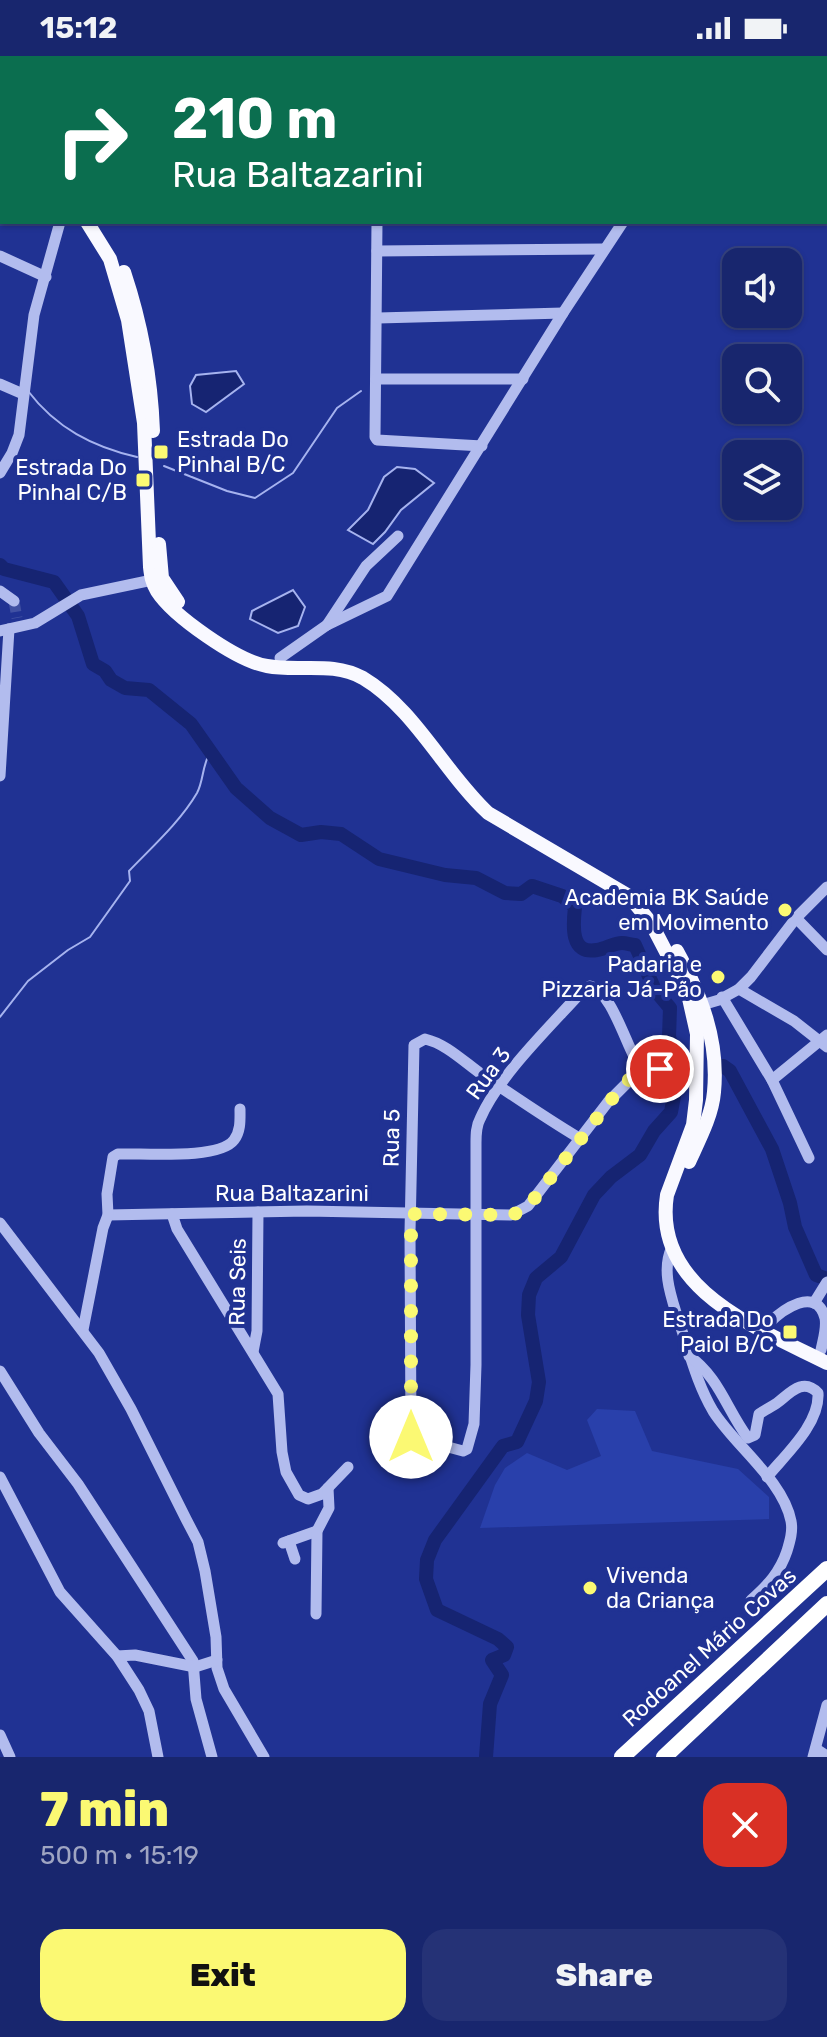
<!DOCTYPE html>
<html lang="en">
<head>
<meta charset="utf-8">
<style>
  :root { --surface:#18266e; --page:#253276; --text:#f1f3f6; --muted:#9fa5c2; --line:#364381; --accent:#fbf973 }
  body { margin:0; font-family:Rubik,sans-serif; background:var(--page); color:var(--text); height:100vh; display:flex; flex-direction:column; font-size:30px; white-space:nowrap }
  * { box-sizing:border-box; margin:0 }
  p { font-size:26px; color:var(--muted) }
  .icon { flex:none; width:44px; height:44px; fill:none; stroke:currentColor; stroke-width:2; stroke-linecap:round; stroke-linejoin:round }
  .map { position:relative; height:1701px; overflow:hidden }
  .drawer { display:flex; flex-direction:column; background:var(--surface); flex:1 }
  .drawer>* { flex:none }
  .guide { position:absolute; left:0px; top:0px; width:828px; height:168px; box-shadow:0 2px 6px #0004,0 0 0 2px var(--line); background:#0b6e4f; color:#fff; overflow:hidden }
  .buttons { position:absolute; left:722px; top:192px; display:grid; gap:16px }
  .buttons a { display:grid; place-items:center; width:80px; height:80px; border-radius:16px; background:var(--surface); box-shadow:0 2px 6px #0004,0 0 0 2px var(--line); font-size:40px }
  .pin { position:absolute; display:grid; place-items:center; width:68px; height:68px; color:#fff; margin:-34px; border:4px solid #fff; border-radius:50%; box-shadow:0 2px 8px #0007 }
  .me { position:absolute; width:88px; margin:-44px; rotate:0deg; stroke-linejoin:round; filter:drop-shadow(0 0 6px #0008) }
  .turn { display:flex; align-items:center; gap:28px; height:168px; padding:0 40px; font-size:36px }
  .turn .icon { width:104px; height:104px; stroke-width:2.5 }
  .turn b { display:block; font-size:56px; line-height:68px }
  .round { display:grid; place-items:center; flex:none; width:84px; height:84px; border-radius:24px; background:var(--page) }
  .head { display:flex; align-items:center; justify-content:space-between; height:136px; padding:0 40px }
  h1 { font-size:48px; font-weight:800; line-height:60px; color:var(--accent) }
  .primary-button { display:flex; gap:16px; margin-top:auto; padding:16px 40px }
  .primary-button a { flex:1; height:92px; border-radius:24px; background:var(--accent); color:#111; font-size:32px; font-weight:800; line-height:92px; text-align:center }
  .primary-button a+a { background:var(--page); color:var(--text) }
  .status { display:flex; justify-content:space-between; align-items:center; height:56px; padding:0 40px; background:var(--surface); direction:ltr }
  .status svg { height:22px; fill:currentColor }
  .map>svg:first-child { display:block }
</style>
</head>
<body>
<div class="status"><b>15:12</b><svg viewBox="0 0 49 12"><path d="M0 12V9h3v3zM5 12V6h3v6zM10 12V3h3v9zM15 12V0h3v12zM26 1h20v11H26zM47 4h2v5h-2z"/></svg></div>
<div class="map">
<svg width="827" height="1701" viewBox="0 0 827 1701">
  <rect width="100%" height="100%" fill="#203293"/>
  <polygon fill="#2940ab" points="597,1353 635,1355 652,1395 738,1413 769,1441 769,1463 480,1472 495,1429 505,1412 527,1397 567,1414 601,1400 587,1364"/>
  <g fill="#162472" stroke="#a6b3ef" stroke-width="2">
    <polygon points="236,315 244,328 206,356 192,348 190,330 196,319"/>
    <polygon points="397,411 415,413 434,427 401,454 385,476 373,488 348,474 368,454 384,421"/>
    <polygon points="293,534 305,551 298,570 278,577 250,563 252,555"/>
  </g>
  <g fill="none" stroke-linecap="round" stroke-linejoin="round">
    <g stroke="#a6b3ef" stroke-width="2">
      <path d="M28 335C56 372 93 391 137 401"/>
      <polyline points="164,410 227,435 255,442 293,417 337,352 361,335"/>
      <path d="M0 961 28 925 68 894 90 881 130 825 129 815C152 791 180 766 197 737 204 724 202 708 211 695"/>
    </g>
    <g stroke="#162472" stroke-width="14">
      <path d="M0 509 4 513 54 526 78 560 93 608 105 615 111 624 125 632 149 634 191 668 236 732 270 762 301 779 321 776 341 778 379 803 445 819 476 822 505 837 521 838 532 830 562 840 575 851C573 869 570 899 597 894 605 893 614 887 622 887 627 887 631 889 635 889L655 934 670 952 669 981 677 1007"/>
      <polyline points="723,1010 730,1015 772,1093 790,1147 795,1171 816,1219 827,1223"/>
      <polyline points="486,1701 490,1648 502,1619 492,1604 504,1599 507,1591 498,1583 437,1554 426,1523 427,1504 435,1484 503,1390 517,1386 536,1345 539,1326 528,1259 529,1239 536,1222 561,1201 594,1139 611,1121 640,1099 654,1075 671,1056 677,1024"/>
    </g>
    <polyline stroke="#4151a3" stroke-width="11" stroke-dasharray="11 5.5" stroke-linecap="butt" points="14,545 17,562"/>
    <g stroke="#b2bcee" stroke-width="11">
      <polyline points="107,0 107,2"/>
      <polyline points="245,0 245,2"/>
      <polyline points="690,0 694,2"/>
      <polyline points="142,2 143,0"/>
      <polyline points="280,2 280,0"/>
      <polyline points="410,2 411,0"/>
      <polyline points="456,2 458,0"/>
      <polyline points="529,2 529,0"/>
      <polyline points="754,2 755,0"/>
      <polyline points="812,2 815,0"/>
      <polyline points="0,134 2,134"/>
      <polyline points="377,166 375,381 377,384 482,390"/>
      <polyline points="377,195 604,193"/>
      <polyline points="0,200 46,221"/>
      <polyline points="378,262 563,257"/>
      <polyline points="376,323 523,323"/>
      <polyline points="0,328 23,338"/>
      <polyline points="0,417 12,397 19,379 34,259 60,166"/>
      <polyline points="0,535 14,545"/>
      <polyline points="327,569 387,540 563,257 623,166"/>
      <polyline points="0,575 35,567 81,539 157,523"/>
      <polyline points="280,602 327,569 366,510 398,480"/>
      <polyline points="0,720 9,573"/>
      <polyline points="796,862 827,894"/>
      <polyline points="739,933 794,965 827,991"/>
      <polyline points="722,941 772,1024 809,1102"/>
      <polyline points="695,951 719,944 739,933 751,921 796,862 827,831"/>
      <polyline points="772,1024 827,979"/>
      <path d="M579 1082C547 1063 515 1041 484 1020 465 1007 447 988 425 983L414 989 410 1176 411 1381 463 1395 467 1393 474 1368 476 1309V1087C476 1079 476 1070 480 1063 499 1019 551 970 583 934L590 930C613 936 627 994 641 1013"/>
      <polyline points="172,1158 177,1173 278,1338 282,1396 286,1416 299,1439 308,1443 322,1438 348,1411"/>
      <polyline points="108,1159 307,1155 511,1159 528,1150 608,1046 641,1013 697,1012"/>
      <polyline points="0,1167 99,1297 131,1353 186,1463 198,1486 205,1515 216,1581 217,1612 224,1633 264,1701"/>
      <path d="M672 1191C661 1214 671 1240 678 1263 689 1294 696 1326 713 1355 735 1390 783 1424 791 1465 793 1475 790 1485 787 1495 780 1516 768 1529 751 1544"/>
      <polyline points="814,1247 827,1226"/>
      <path d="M768 1268C782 1254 816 1229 825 1262 827 1272 823 1284 821 1294"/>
      <path d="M83 1274 103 1172 108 1159 107 1138 113 1101 118 1098C143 1097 219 1104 234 1084 241 1075 240 1063 240 1053"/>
      <polyline points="253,1296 257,1275 258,1156"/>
      <path d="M689 1300C719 1321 727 1354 748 1382L755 1379 759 1358C765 1354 771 1351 777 1347 790 1337 803 1321 818 1337 820 1368 785 1399 767 1421"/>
      <polyline points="0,1315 39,1377 78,1428 193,1605 196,1643 212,1701"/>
      <polyline points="0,1421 60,1536 117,1600 139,1634 149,1655 158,1701"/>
      <polyline points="289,1485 295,1503"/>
      <polyline points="283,1487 317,1475"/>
      <polyline points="316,1558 317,1475 329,1452 328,1432"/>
      <polyline points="117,1600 135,1599 195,1611 217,1604"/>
      <polyline points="0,1679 10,1701"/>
      <polyline points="816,1693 827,1700"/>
      <polyline points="813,1701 827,1649"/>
    </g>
    <g stroke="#f9f9ff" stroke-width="14">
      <polyline points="0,52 2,54"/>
      <polyline points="0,64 2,66"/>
      <path d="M87 166 110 203 128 264 144 367 150 511C151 520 152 527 157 535 173 560 237 605 267 610 299 616 332 605 363 622 415 653 444 716 488 757L629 840 651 867 688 938 697 978 696 1044 693 1069 667 1139C652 1234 760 1273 827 1307"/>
      <path d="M124 216C141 267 151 321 153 375"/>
      <polyline points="159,488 162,522 178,546"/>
      <path d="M677 895C701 939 719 984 714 1036 712 1060 699 1084 689 1106"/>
    </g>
    <g stroke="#fff" stroke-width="16">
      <polyline points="622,1701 827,1513"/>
      <polyline points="664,1701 827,1548"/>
    </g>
  </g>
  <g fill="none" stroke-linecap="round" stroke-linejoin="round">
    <polyline stroke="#fbf973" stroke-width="14" stroke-dasharray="0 25.2" points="411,1381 411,1158 511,1159 520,1156 534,1143 622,1030 641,1013 660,1013"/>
  </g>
  <g fill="#fbf973" stroke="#203293" stroke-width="3">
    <rect x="153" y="388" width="16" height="16" rx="4"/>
    <rect x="135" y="416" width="16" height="16" rx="4"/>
    <circle cx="785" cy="854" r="8"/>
    <circle cx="718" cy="921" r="8"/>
    <rect x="782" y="1268" width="16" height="16" rx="4"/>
    <circle cx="590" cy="1532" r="8"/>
  </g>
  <g text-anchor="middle" stroke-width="8" stroke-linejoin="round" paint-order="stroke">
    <g font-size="22" fill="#fff" stroke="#203293" text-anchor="end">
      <text x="177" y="391" text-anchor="start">Estrada Do<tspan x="177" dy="25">Pinhal B/C</tspan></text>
      <text x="127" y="419">Estrada Do<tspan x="127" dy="25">Pinhal C/B</tspan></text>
      <text x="769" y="849">Academia BK Saúde<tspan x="769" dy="25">em Movimento</tspan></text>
      <text x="702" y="916">Padaria e<tspan x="702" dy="25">Pizzaria Já-Pão</tspan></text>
      <text x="774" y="1271">Estrada Do<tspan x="774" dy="25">Paiol B/C</tspan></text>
      <text x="606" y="1527" text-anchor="start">Vivenda<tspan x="606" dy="25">da Criança</tspan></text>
    </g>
    <g font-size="22" fill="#fff" stroke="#203293">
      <text transform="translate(488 1017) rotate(-54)" y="8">Rua 3</text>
      <text transform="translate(391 1082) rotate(-89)" y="8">Rua 5</text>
      <text x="292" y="1145">Rua Baltazarini</text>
      <text transform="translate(237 1226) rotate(-89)" y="8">Rua Seis</text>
      <text transform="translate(709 1591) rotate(-42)" y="8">Rodoanel Mário Covas</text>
    </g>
  </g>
</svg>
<div class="buttons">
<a><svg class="icon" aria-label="sound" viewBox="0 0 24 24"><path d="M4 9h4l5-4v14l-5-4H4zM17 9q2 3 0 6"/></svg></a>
<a><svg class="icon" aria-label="search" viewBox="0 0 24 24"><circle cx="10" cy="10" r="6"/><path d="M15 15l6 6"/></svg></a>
<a><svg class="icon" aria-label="layers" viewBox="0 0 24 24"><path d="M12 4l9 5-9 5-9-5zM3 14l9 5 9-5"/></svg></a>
</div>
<div class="pin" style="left:660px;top:1013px;background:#d93025"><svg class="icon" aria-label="arrive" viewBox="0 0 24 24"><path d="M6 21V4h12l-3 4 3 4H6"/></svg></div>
<svg class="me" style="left:411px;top:1381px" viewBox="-20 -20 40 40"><circle r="19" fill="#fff"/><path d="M0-13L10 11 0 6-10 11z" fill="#fbf973"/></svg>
<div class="guide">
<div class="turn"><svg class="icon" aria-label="right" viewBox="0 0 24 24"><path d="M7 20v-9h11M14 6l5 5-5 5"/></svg><div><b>210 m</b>Rua Baltazarini</div></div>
</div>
</div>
<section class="drawer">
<div class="head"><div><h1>7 min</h1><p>500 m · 15:19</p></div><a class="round" style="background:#d93025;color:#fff"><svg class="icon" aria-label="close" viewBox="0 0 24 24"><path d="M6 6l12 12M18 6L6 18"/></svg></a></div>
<div class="primary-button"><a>Exit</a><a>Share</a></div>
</section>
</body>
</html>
